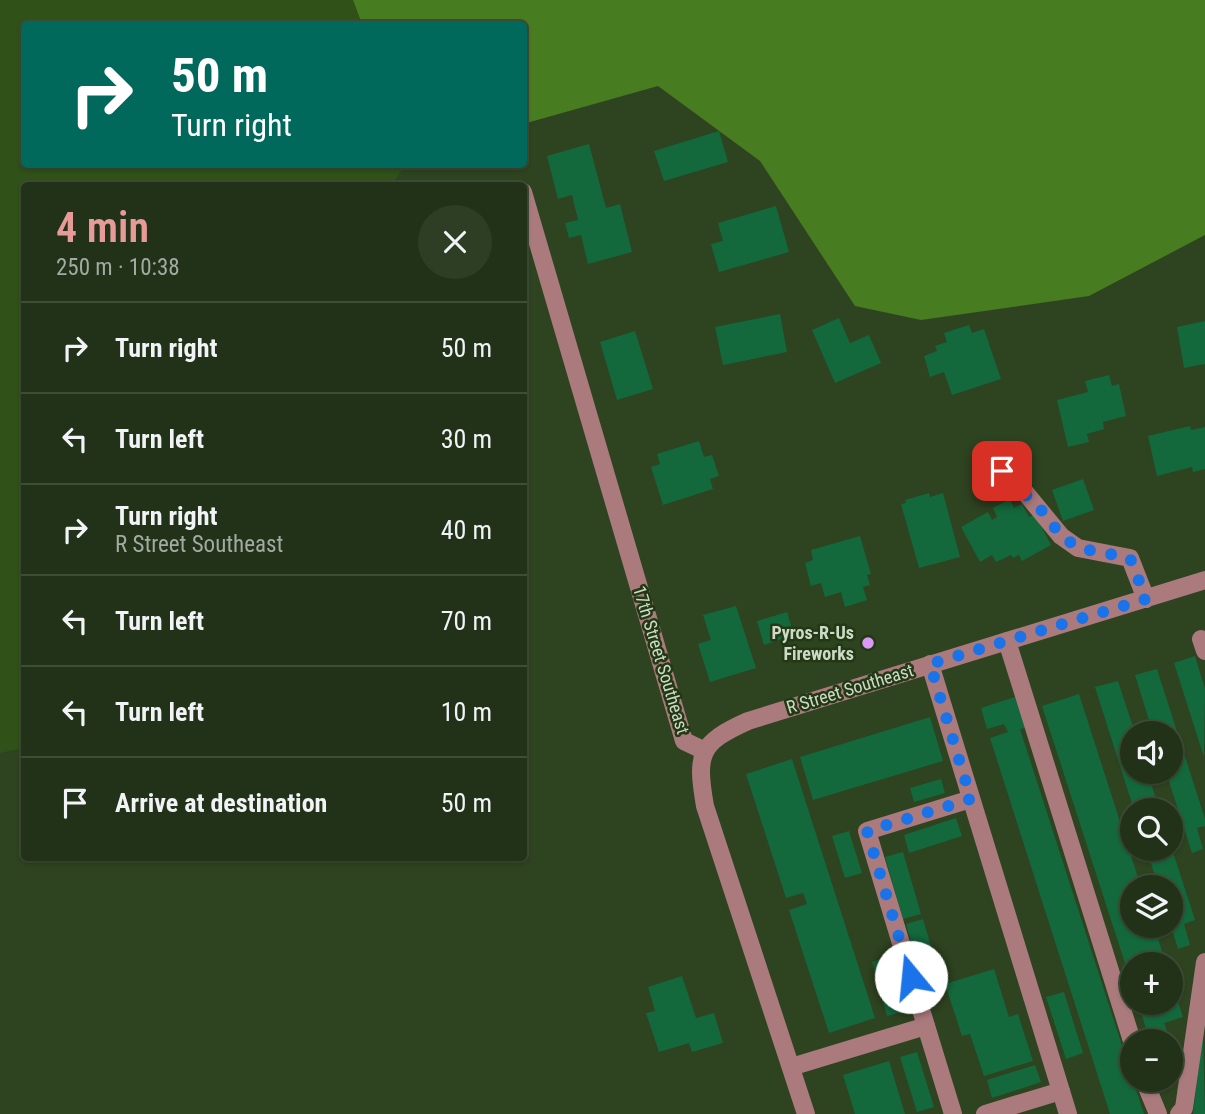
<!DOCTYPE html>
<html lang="en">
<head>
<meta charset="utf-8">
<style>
  :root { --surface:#223218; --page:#2e3e25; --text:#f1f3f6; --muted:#a2aaa2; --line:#3f4d37; --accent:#e69b98 }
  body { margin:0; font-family:"Roboto Condensed",sans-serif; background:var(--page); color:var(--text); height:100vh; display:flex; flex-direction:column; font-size:26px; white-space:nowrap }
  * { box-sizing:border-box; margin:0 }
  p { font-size:23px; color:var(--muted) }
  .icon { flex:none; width:38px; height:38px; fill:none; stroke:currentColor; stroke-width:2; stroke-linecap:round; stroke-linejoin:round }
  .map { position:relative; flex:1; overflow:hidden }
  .side { position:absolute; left:21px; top:182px; width:506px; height:679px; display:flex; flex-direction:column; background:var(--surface); border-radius:7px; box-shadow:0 2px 5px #0004,0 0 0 2px var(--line) }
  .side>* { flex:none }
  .hud { position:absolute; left:21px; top:21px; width:506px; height:147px; border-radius:7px; box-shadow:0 2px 5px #0004,0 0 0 2px var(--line); background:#00695c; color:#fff; overflow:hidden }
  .buttons { position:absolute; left:1120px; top:721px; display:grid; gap:14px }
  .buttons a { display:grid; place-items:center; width:63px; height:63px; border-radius:50%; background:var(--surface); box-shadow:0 2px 5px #0004,0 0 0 2px var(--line); font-size:35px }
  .pin { position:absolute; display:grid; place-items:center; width:60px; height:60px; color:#fff; margin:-30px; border-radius:14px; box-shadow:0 4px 10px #0006 }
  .me { position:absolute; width:77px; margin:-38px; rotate:343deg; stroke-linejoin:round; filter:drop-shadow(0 0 5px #0008) }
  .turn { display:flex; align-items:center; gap:24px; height:147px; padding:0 35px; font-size:32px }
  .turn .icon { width:91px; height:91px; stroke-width:2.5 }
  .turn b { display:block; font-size:49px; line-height:60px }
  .round { display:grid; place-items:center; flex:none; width:74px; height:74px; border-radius:37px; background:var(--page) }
  .overview { display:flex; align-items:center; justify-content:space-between; height:119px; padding:0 35px }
  h1 { font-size:42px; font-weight:600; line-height:52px; color:var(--accent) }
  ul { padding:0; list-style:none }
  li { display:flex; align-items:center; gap:21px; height:91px; padding:0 35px; border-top:2px solid var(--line) }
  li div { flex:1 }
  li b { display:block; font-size:26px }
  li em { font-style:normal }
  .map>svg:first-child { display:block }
</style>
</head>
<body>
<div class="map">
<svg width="1205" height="1114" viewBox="0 0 1205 1114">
  <rect width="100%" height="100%" fill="#2e4320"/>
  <polygon fill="#305118" points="0,0 353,0 362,24 24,24 24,164 405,165 392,185 24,186 24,748 0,753"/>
  <polygon fill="#487c20" points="353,0 1205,0 1205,235 1089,296 921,320 855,306 760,161 658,86 523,124 523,24 362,24"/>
  <g fill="#13693c">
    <polygon points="719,131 728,162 664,181 654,151"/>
    <polygon points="589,144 606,208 620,204 632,252 588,264 581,235 569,238 565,223 578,220 572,195 558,199 547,156"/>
    <polygon points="776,206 789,252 719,272 711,244 723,241 718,223"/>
    <polygon points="780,314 787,352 723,365 715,327"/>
    <polygon points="839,318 850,343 869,335 881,363 835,383 812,330"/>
    <polygon points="1205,321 1205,364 1184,368 1177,327"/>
    <polygon points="969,325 972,333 984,329 1001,379 952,395 944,372 930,377 924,356 937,351 935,346 947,342 944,333"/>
    <polygon points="635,331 653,389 617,400 600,342"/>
    <polygon points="1109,375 1112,386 1119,384 1126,416 1103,422 1104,429 1087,434 1089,442 1068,447 1057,400 1088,392 1085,381"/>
    <polygon points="1190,426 1191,430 1205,427 1205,469 1193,472 1192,467 1157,476 1148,436"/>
    <polygon points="699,441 704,457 712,455 719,476 710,479 713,489 663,505 651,467 660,464 657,454"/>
    <polygon points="1083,479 1094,510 1063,521 1052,490"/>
    <polygon points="929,493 930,497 943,493 960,557 919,568 901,504 906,503 905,500"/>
    <polygon points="1010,499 1014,508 1022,504 1029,517 1035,514 1051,545 1022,561 1019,555 1013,558 1011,555 996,562 992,555 980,562 961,527 988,512 992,520 997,517 993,508"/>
    <polygon points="860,536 871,574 867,575 870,585 863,587 867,600 845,607 841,592 825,597 821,583 811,586 805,563 813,560 811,550"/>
    <polygon points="736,606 756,668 710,682 698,644 711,640 703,615"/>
    <polygon points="787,612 794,635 764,645 757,621"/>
    <polygon points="1195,656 1205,689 1204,757 1174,663"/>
    <polygon points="1157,669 1205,819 1205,826 1197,828 1203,849 1192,853 1166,772 1171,772 1171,733 1153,733 1135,675"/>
    <polygon points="1118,681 1135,733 1132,733 1132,772 1147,772 1160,810 1134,810 1095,687"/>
    <polygon points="1079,694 1141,887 1132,887 1132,926 1154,926 1166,964 1132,964 1132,985 1042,706"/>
    <polygon points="1015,697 1025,728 1020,729 1144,1114 1110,1114 990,738 1008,732 1004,724 987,729 981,708"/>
    <polygon points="930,717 943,761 813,800 800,757"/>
    <polygon points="792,759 875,1018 829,1033 789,910 807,904 803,893 786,898 746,774"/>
    <polygon points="941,779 945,793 914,802 910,788"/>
    <polygon points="956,818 962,836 909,853 904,835"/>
    <polygon points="849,831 862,873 845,878 832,836"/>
    <polygon points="1146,849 1172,849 1195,920 1184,924 1190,945 1178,949 1171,926 1171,887 1159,887"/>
    <polygon points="903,852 921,914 903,919 885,857"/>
    <polygon points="923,919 941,981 924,986 906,924"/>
    <polygon points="889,957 905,1011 887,1016 872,962"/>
    <polygon points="994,969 1009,1017 1018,1014 1033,1061 984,1076 970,1034 962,1036 945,984"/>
    <polygon points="682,976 696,1018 714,1013 723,1043 692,1052 689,1043 659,1052 646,1013 655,1011 648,987"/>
    <polygon points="1171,981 1183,1017 1164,1023 1171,1041 1150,1041 1138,1003 1171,1003"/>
    <polygon points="1064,992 1083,1053 1066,1059 1046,997"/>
    <polygon points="1203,1035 1205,1114 1193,1114"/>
    <polygon points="917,1052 934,1107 917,1112 900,1057"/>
    <polygon points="889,1061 905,1114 855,1114 843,1075"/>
    <polygon points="1035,1065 1041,1082 992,1098 987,1080"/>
  </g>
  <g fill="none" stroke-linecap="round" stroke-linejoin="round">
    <g stroke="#aa7a7d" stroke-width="18">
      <polyline points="523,192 684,741 705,751"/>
      <polyline points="986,458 1019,485 1061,536 1078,548 1130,558 1146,599"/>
      <polyline points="1201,639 1205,651"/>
      <polyline points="1007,641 1132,1041"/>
      <polyline points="930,664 1068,1114"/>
      <polyline points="926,1026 867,831 971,799"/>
      <polyline points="791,1067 926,1026 953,1114"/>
      <polyline points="1144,1080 1158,1114"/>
      <path d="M806 1114 705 806C696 754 699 743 748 721L1205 580"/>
      <polyline points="985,1114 1061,1091"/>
      <polyline points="1179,1114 1184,1108 1205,962"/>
    </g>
  </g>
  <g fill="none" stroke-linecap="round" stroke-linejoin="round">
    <polyline stroke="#1a73e8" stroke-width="12" stroke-dasharray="0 21.6" points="911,977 867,831 971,799 930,664 1146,599 1130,558 1079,548 1061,536 1044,513 1002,471"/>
  </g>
  <circle fill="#d99af7" stroke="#233915" stroke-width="2.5" cx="868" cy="643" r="7"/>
  <g text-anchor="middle" stroke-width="5" stroke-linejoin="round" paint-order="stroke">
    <g font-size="18" font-weight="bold" fill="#cddbc6" stroke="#233915" text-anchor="end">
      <text x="854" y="639">Pyros-R-Us<tspan x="854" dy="21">Fireworks</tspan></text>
    </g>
    <g font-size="18" fill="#cddbc6" stroke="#233915">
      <text transform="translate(661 660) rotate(73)" y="6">17th Street Southeast</text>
      <text transform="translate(850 689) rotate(-17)" y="6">R Street Southeast</text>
    </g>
  </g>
</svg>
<div class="buttons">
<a><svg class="icon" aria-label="sound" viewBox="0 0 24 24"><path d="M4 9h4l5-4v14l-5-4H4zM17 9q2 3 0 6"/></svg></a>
<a><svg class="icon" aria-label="search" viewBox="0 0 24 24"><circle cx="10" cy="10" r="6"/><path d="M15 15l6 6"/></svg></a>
<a><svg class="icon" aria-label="layers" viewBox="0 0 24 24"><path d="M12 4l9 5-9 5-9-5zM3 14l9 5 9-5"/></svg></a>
<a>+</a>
<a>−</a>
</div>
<div class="pin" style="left:1002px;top:471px;background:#d93025"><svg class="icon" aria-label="arrive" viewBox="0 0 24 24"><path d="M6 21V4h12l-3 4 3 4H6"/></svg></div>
<svg class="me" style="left:911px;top:977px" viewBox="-20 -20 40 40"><circle r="19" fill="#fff"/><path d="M0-13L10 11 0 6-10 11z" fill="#1a73e8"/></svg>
<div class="hud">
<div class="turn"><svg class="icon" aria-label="right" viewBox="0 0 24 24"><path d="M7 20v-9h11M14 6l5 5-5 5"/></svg><div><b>50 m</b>Turn right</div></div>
</div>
<section class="side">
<div class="overview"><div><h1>4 min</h1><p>250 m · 10:38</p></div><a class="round"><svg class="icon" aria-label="close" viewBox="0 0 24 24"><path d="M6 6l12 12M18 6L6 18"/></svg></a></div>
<ul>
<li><svg class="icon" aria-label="right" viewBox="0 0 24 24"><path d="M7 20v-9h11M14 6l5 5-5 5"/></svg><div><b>Turn right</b></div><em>50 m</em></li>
<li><svg class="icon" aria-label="left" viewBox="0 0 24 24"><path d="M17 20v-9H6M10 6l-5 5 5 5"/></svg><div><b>Turn left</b></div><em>30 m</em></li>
<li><svg class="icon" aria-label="right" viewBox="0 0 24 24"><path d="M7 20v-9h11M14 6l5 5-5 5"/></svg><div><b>Turn right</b><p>R Street Southeast</p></div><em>40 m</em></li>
<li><svg class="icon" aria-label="left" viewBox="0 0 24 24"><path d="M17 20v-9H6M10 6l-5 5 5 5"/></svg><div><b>Turn left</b></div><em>70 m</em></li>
<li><svg class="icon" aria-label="left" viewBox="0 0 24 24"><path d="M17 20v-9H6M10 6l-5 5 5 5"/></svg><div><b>Turn left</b></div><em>10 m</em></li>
<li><svg class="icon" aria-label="arrive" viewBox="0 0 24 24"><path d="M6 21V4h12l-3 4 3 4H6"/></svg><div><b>Arrive at destination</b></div><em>50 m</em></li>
</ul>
</section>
</div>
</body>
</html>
